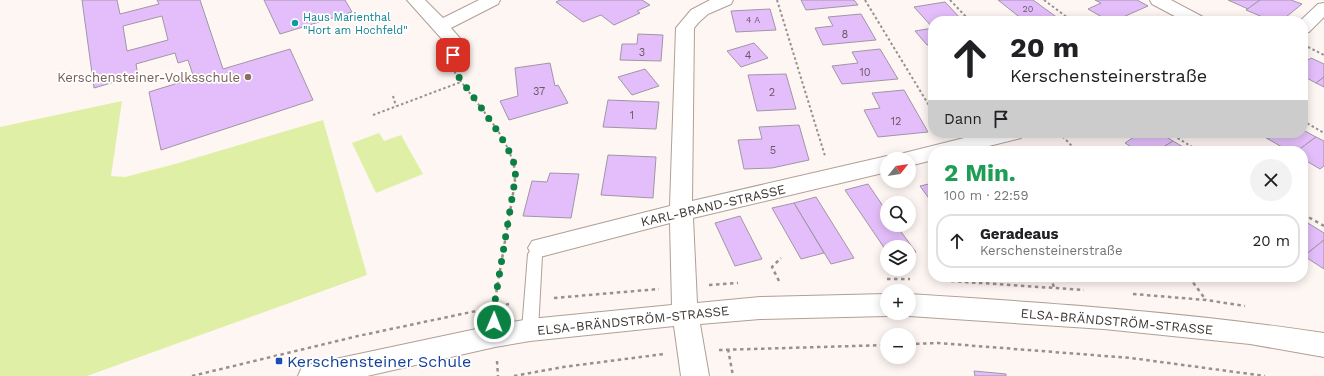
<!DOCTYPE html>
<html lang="de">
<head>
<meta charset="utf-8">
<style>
  :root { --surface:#fff; --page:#f2f2f2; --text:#202124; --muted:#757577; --line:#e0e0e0 }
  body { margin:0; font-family:"Work Sans",sans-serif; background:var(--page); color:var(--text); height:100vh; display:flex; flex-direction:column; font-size:15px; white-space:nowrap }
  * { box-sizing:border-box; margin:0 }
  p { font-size:13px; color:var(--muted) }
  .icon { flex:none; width:22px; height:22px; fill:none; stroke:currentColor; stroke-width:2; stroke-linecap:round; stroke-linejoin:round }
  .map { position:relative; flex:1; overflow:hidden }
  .panel { position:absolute; left:928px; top:146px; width:380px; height:136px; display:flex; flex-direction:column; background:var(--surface); border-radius:16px; box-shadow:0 2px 10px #0003 }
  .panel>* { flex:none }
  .hud { position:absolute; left:928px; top:16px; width:380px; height:122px; border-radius:16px; box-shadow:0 2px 10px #0003; background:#fff; color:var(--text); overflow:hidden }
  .needle { width:26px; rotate:60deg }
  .controls { position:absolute; left:880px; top:152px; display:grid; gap:8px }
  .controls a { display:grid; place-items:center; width:36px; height:36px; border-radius:50%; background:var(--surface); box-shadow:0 2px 10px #0003; font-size:20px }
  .pin { position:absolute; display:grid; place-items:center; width:34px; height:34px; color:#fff; margin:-17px; border-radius:8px; box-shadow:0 2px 6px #0006 }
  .me { position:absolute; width:44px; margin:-22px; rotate:1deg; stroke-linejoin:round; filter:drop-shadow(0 0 3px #0008) }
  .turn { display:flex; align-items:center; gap:14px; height:84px; padding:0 16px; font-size:18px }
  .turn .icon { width:52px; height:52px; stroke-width:2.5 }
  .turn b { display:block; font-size:28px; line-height:34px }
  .then { display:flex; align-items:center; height:38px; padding:0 16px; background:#0003; gap:8px; font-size:15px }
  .round { display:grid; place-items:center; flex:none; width:42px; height:42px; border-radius:21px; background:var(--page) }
  .head { display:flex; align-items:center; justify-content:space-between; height:68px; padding:0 16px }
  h1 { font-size:24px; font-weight:700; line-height:30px; color:#1e9e55 }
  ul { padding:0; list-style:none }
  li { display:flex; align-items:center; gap:12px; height:54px; margin:0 8px 6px; padding:0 8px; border:2px solid var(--line); border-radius:16px }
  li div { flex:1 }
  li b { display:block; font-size:15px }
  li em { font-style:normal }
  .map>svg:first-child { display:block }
</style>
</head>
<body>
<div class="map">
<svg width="1324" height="376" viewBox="0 0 1324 376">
  <rect width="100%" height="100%" fill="#fef6f2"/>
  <g fill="#dff0a6">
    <polygon points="122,101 111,176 125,177 175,164 323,120 367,275 87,376 0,376 0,127"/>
    <polygon points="379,133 384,141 401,135 423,174 376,193 352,143"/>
  </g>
  <g fill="#e4befa" stroke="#9f96a5" fill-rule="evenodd">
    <path d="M82 0H117L120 14 159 4 157 0H200L223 69 290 49 313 100 161 150 149 92 194 78 188 60 178 63 175 53 136 64 138 75 94 88ZM162 16 168 40 127 51 123 26Z"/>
    <polygon points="264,0 345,0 352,12 280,34"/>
    <polygon points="560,0 642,0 650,5 637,11 640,13 614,25 601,15 583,22 556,2"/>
    <polygon points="801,0 854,0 858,5 806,10"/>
    <polygon points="998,0 1033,0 1062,21 1013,21 1022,19"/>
    <polygon points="1095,0 1137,0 1148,6 1114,21 1109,21 1088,9 1101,3"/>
    <polygon points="1228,0 1260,0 1248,9"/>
    <polygon points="1260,0 1291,0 1302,4 1281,21 1272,21 1246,10"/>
    <polygon points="945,2 963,21 933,21 933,28 914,7"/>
    <polygon points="770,9 776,30 736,32 731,11"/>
    <polygon points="861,14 876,40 823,45 815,28 833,26 828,17"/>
    <polygon points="933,28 933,44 927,45 915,31"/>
    <polygon points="638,34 663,35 661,61 620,60 622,44 637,44"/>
    <polygon points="754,43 768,58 741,67 727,51"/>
    <polygon points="880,49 898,79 842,84 832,66 858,63 852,52"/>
    <polygon points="1311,58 1324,64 1324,77 1316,83 1303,76 1303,63"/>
    <polygon points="550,63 555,86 558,85 568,103 509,120 500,101 518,96 515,68"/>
    <polygon points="645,69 659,86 632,95 618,77"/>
    <polygon points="786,74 796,109 757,111 748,75"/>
    <polygon points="1324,77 1324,87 1316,83"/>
    <polygon points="904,90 928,132 878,137 864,110 880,108 872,93"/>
    <polygon points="608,100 659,102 656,129 603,127"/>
    <polygon points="799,125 809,160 772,168 744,169 738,140 762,139 759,127"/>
    <polygon points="1303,130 1316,137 1297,151 1289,151 1268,139 1276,133 1303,133"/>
    <polygon points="1140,133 1160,133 1173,141 1157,151 1138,151 1125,143"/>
    <polygon points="1257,133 1276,133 1268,139"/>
    <polygon points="1316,137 1324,141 1324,166 1320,169 1303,159 1303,151 1297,151"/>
    <polygon points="1173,141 1190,151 1157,151"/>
    <polygon points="608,155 656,157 653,198 601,195"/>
    <polygon points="550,173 579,174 571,218 523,216 532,181 547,182"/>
    <polygon points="933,183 933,204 920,186"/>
    <polygon points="868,184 887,212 887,225 896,225 916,252 909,254 909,247 887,247 887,252 845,190"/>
    <polygon points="816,197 854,258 831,264 794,203"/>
    <polygon points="794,203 824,253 801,259 772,208"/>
    <polygon points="740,216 762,259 735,266 715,223"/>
    <polygon points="1303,220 1324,233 1324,240 1304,256"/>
    <polygon points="1324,240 1324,269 1304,256"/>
    <polygon points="974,371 1006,374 1006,376 975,376"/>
  </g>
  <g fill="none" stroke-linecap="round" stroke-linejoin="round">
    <g stroke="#b09f96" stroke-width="2">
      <polygon id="service" points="540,242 545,244 547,248 542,256 538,330 535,335 530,337 525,335 522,330 528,254 535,244"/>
    </g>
    <g stroke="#b09f96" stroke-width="2">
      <g id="minor">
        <polygon points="407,0 425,0 443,18 479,0 500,0 498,4 451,28 465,44 462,48 456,49 450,48"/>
        <polygon points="710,0 733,0 731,4 708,14 699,22 694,28 692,201 887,156 895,159 887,159 887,172 693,218 697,303 760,297 887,294 887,313 895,313 887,316 760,319 700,324 709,376 681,376 674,326 530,341 495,347 367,376 298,376 302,367 312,364 495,325 530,319 672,305 670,223 540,257 532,255 528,248 532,241 540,239 670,206 676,28 691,10"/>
        <polygon points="1150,0 1171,0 1203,17 1206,21 1184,21 1152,4"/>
        <polygon points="1324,3 1324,17 1309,32 1303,33 1303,21 1300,21 1318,4"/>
        <polygon points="984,133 1024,133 1021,138 969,151 933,151 933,160 909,166 909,159 896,159 900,154"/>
        <path d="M909 294C1048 303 1186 312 1324 333V357L1250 344 1104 329 909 316 901 313H909Z"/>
      </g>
    </g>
    <g stroke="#98908c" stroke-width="2" stroke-dasharray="2.5 2.5" stroke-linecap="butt">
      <polyline points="777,0 825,156"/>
      <polyline points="865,0 933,112"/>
      <polyline points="950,0 970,21"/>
      <polyline points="1044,0 1072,21"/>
      <polyline points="1308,47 1324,55"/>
      <path d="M451 62C451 71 470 93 476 101 491 121 508 141 514 166"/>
      <polyline points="393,96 396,106"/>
      <polyline points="373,115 461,82"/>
      <polyline points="1303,121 1324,133"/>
      <polyline points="1059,133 1077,151"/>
      <polyline points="1169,133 1199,151"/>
    </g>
    <g stroke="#98908c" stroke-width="2.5" stroke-dasharray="3.5 3.5" stroke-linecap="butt">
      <polyline points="1303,214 1324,226"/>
      <polyline points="1050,277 1054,287"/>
      <polyline points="1189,277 1206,300"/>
      <polyline points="887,279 910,279"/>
      <polyline points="779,281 772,267 781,258"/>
      <polyline points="951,281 1084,290"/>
      <polyline points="709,285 738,283"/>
      <polyline points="1133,294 1206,300 1245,306"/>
      <polyline points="554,298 659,289"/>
      <polyline points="494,306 515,182 514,165"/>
      <polyline points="909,344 938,343 1131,358 1265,376"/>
      <polyline points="728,349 733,376"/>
      <polyline points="719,350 887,345"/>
      <polyline points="279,361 280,355"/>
      <polyline points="497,361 498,376"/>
      <polyline points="192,376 358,336 509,304"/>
      <polyline points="514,376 563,367 664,354"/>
    </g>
    <use href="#service" fill="#fff" fill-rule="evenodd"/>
    <use href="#minor" fill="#fff" fill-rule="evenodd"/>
  </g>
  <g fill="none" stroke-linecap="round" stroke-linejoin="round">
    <path stroke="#0b8043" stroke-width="7" stroke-dasharray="0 12.6" d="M453 55 451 65C466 90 511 142 515 168 516 173 515 180 514 186L494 307V322"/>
  </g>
  <circle fill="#0f9aa8" stroke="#fff" stroke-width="1.5" cx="295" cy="23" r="4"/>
  <circle fill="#8d6e63" stroke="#fff" stroke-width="1.5" cx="248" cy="77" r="4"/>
  <rect fill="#1a4fb4" stroke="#fff" stroke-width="1.5" x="275" y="357" width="8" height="8" rx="2"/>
  <g text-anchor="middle" stroke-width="3.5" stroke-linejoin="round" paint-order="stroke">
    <g font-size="9" fill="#685965">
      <text x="1028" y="12">20</text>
      <text x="753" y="23">4 A</text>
    </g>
    <g font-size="11" fill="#0d838f" stroke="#fff" text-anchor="start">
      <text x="303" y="21">Haus Marienthal<tspan x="303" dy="13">"Hort am Hochfeld"</tspan></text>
    </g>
    <g font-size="11" fill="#685965">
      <text x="845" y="38">8</text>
      <text x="642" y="56">3</text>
      <text x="748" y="59">4</text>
      <text x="865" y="76">10</text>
      <text x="539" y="95">37</text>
      <text x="772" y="96">2</text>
      <text x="632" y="119">1</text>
      <text x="896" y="125">12</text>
      <text x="773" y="154">5</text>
    </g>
    <g font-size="13" fill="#785e54" stroke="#fff" text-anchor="end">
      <text x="240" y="82">Kerschensteiner-Volksschule</text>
    </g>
    <g font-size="13" fill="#3e3733" stroke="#fff">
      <text transform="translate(713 205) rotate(-13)" y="5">KARL-BRAND-STRASSE</text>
      <text transform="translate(633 320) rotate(-6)" y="5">ELSA-BRÄNDSTRÖM-STRASSE</text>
      <text transform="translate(1117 321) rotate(5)" y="5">ELSA-BRÄNDSTRÖM-STRASSE</text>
    </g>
    <g font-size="16" fill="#164399" stroke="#fff" text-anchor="start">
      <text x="287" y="367">Kerschensteiner Schule</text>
    </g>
  </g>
</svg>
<div class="controls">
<a><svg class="needle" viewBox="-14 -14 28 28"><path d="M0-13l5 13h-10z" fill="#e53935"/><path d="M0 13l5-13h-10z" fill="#757577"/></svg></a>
<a><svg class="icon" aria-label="search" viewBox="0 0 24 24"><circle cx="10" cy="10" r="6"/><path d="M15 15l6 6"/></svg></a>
<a><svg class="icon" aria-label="layers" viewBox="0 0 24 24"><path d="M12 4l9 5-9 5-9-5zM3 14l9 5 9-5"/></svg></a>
<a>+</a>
<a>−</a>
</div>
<div class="pin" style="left:453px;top:55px;background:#d93025"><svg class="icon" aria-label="arrive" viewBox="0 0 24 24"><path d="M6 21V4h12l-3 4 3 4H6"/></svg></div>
<svg class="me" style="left:494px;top:322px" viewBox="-20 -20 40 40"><circle r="17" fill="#0b8043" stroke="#fff" stroke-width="3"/><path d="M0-11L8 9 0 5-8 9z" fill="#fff"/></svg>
<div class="hud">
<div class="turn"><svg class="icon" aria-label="ahead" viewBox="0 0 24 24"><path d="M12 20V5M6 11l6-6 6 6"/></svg><div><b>20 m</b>Kerschensteinerstraße</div></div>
<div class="then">Dann<svg class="icon" aria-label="arrive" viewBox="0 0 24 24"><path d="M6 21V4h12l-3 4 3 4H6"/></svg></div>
</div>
<section class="panel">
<div class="head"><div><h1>2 Min.</h1><p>100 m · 22:59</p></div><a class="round"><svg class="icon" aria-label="close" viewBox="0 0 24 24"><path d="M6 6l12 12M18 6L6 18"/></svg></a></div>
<ul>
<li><svg class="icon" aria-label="ahead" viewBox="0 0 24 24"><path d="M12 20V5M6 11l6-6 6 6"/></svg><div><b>Geradeaus</b><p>Kerschensteinerstraße</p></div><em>20 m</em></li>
</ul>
</section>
</div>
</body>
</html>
